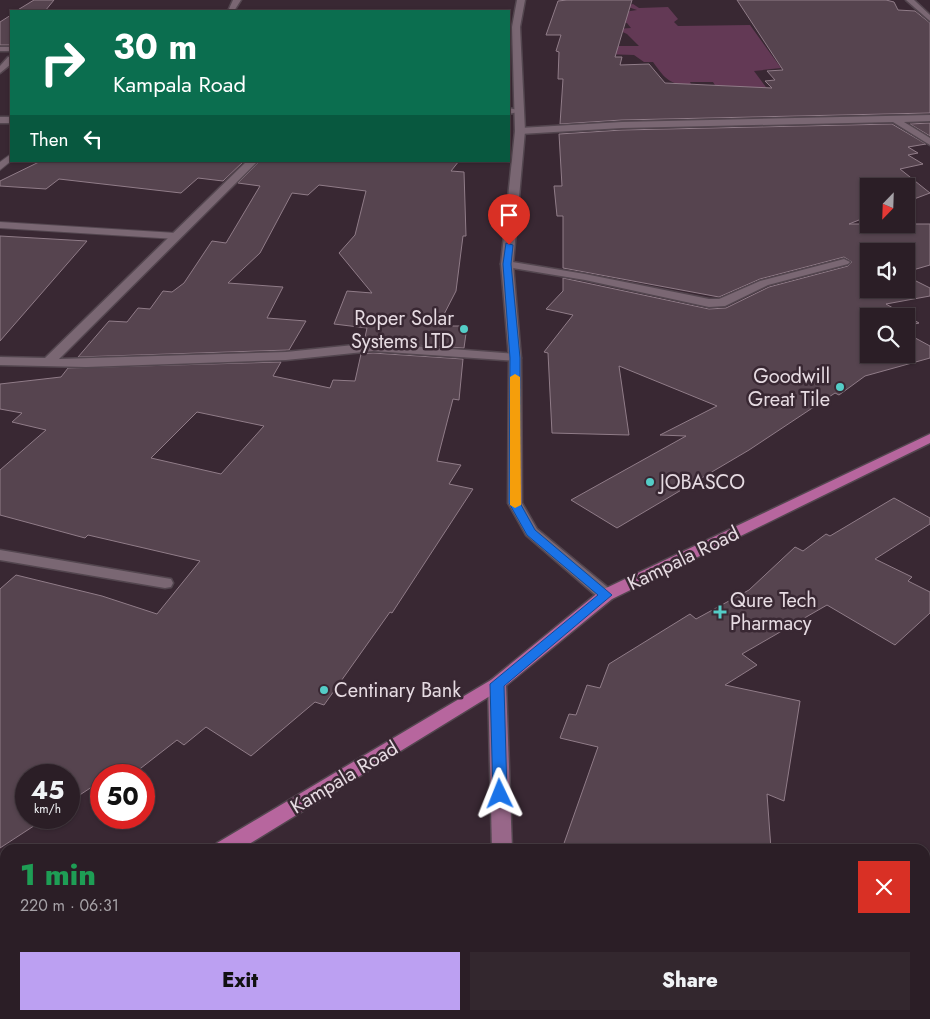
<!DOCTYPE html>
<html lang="en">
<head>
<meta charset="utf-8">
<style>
  :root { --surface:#2b1e26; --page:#33272e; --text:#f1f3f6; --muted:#a6a2a7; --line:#473c43; --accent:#bca0f2 }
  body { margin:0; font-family:Jost,sans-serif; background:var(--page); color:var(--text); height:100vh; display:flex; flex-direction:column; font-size:19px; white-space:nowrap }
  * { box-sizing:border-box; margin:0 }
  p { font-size:16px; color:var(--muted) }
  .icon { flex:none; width:28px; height:28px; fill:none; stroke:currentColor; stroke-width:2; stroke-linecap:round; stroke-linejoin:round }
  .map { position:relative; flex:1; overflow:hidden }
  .sheet { position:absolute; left:0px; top:844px; width:930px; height:176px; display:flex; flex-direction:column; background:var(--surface); border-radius:15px 15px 0 0; box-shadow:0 1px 4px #0004,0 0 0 1px var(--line) }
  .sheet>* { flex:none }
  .banner { position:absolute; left:10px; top:10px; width:500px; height:152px; border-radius:0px; box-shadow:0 1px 4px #0004,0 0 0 1px var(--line); background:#0b6e4f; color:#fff; overflow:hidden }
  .needle { width:32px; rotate:203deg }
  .tools { position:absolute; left:860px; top:178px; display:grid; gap:10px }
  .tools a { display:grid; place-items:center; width:55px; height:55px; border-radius:0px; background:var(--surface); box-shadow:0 1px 4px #0004,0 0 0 1px var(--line); font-size:25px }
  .speed { position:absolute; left:15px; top:764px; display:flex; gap:10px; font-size:25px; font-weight:700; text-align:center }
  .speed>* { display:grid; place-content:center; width:65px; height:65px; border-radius:50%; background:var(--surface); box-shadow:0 1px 4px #0004,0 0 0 1px var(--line); line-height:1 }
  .speed small { font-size:12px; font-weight:400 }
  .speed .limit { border:8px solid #d22; background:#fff; color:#111 }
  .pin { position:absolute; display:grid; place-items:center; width:42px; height:42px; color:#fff; margin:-51px -21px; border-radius:50% 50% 50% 0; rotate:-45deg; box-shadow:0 0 5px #0007 }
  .pin .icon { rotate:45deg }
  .me { position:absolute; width:55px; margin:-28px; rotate:358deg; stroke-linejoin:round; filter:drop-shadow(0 0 4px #0008) }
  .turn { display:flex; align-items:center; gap:18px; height:105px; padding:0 20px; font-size:22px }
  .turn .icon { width:65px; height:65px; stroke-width:2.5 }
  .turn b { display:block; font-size:35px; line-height:42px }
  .then { display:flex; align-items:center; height:48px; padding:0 20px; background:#0003; gap:10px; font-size:19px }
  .round { display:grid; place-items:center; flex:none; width:52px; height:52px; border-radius:0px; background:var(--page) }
  .headline { display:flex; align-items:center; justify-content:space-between; height:85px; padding:0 20px }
  h1 { font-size:30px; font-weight:800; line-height:38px; color:#1e9e55 }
  .action { display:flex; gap:10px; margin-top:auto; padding:10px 20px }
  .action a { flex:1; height:58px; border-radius:0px; background:var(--accent); color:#111; font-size:20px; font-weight:800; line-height:58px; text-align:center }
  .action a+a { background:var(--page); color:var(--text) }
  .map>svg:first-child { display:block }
</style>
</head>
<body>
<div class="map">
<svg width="930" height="1019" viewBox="0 0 930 1019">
  <rect width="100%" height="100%" fill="#392833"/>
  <path fill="#633955" d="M633 4 639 8 668 7 678 19 674 22 678 26 750 25 781 68 754 71 782 109 728 106 713 82H690L692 86C669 84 666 80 653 62H644L634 55 604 54 603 46H639L627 34 616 29 631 28 627 23 618 22 624 12 637 10 625 6Z"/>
  <g fill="#56444f" stroke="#907c88" fill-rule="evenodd">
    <polygon points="34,0 54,0 45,11 16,11"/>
    <polygon points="567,0 632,0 615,57 622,57 620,65 649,64 665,83 772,88 765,81 775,80 767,71 783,70 737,0 886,0 894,2 898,10 915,11 930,23 930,113 622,120 560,124 563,79 558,79 559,52 556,51 561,35 546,35 558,1"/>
    <polygon points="11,15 11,45 0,45 0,22"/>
    <polygon points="930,123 930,136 910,124"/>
    <polygon points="892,124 926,144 908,147 918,153 908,155 923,164 900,169 930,193 906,202 906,186 869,186 869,216 849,224 930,224 930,265 906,272 906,251 869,251 869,289 906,289 906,276 930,288 930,296 886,304 919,323 906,326 906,316 869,316 869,354 906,354 906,333 930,346 930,358 865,376 839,395 835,393 749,450 617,528 571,500 686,436 660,435 717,406 619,366 629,435 552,433 548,353 544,352 573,315 546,309 563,291 563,278 709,309 726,308 769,287 848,266 852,262 844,257 760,279 719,297 563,268 563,216 557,216 554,186 562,186 559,134 622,130"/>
    <polygon points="41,161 244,161 223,181 198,178 181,193 59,179 46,189 0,186 0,181"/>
    <polygon points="260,161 459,161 451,171 464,172 466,236 463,236 456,291 438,326 467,326 464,348 364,342 367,328 334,324 347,291 372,293 339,253 355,235 366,191 319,185 308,195 292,193 260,253 228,283 283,287 267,318 306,321 289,350 78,357 109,321 127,322 138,308 150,309 163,291 172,292 184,283 212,241 226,243 260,186 238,183"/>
    <polygon points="0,236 87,241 0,341"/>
    <path d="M373 353 463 359 459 400 453 399 437 461 461 465 449 484 473 489 392 613 390 612 324 705 315 702 251 756 206 727 184 745 177 740 132 775H101V781L69 802V775H26V818H46L0 848V589L16 575 102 596 157 614 200 561 88 535 85 538 0 515V470L46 430 12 422 22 413 0 409V384L61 377 68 368 281 362 273 376 330 388 333 380 355 381 361 354ZM197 412 264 426 221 474 151 458Z"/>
    <polygon points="894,498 930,518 930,524 875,559 912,577 908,581 930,592 930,613 895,645 827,605 742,654 757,665 725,685 800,701 784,801 767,794 771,849 562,849 598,747 560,738 569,714 576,715 587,685 600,688 609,664 690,614 696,619 749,590 795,547 803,551 826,534 830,536"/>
  </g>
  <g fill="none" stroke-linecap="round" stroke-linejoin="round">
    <g stroke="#53464f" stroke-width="2">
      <g id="service">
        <polygon points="11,154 11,161 0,170 0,162"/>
        <polygon points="0,222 176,233 181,236 176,239 0,228"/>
      </g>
    </g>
    <g stroke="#53464f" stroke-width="3">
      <g id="minor">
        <polygon points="233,0 241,0 234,11 228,11"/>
        <polygon points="906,0 914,0 930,15 930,21"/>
        <rect x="0" y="47" width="11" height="4"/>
        <polygon points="8,57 11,57 11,64 0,73 0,66"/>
        <polygon points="509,108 522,111 509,114"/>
        <polygon points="930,115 930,121 904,122 930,138 930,145 893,122 622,128 520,134 515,131 520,128 622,122"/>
        <rect x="0" y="117" width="11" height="6"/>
        <polygon points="247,161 258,161 59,359 286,352 373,343 515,354 519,355 521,358 519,361 373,351 286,360 86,367 0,365 0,357 45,358"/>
        <polygon points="844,259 850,262 848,264 768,285 725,306 709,307 585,280 507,267 501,264 507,261 585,274 709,299 719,299 760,281"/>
        <polygon points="0,550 165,578 171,579 173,583 171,587 165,588 0,560"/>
      </g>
    </g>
    <g stroke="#53464f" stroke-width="3">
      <polygon id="tertiary" points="517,0 525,0 520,27 525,131 513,264 521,358 522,503 537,529 612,591 614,595 612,599 600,599 526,535 508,503 509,358 501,264 515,131 512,27"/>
    </g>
    <g stroke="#53464f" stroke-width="3">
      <g id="secondary">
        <polygon points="497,678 503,680 506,684 512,849 492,849 488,684 491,680"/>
        <rect x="496" y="1015" width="22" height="4"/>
      </g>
    </g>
    <g stroke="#53464f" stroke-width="3">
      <g id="primary">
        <polygon points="930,434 930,443 612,599 503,688 241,849 214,849 217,843 491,680 600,591"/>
        <polygon points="5,971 5,992 0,994 0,973"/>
      </g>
    </g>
    <use href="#service" fill="#7a6773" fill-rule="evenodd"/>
    <use href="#minor" fill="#7a6773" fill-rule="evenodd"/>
    <use href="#tertiary" fill="#7a6773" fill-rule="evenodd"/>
    <use href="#secondary" fill="#986789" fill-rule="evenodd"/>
    <use href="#primary" fill="#b7669e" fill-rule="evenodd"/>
  </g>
  <polygon fill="#1a73e8" stroke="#114b97" points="506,243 513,245 511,264 520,358 520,503 535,530 612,595 504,686 507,794 505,798 495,798 493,794 490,684 598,595 527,535 509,503 510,358 503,264"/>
  <polygon fill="#f59e0b" points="515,374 520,377 521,505 515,508 510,505 510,377"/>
  <g fill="#54cdc7" stroke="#392833" stroke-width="2">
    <circle cx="464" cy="329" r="5"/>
    <circle cx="840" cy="387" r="5"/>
    <circle cx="650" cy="482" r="5"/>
    <path d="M717.5 604.5h5v5h5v5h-5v5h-5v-5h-5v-5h5z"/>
    <circle cx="324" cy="690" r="5"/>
  </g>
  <g text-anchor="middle" stroke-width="5" stroke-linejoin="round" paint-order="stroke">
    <g font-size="20" fill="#e6dbe2" stroke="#392833" text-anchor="start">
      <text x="454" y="325" text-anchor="end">Roper Solar<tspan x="454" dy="23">Systems LTD</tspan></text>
      <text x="830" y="383" text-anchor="end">Goodwill<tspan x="830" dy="23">Great Tile</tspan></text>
      <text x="660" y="489">JOBASCO</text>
      <text x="730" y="607">Qure Tech<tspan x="730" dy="23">Pharmacy</tspan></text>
      <text x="334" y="697">Centinary Bank</text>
    </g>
    <g font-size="20" fill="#e6dbe2" stroke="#392833">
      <text transform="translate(683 558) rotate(-26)" y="7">Kampala Road</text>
      <text transform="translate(344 777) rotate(-31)" y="7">Kampala Road</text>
    </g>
  </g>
</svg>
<div class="tools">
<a><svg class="needle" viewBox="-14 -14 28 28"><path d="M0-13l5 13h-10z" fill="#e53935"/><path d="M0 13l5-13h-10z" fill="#a6a2a7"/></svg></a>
<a><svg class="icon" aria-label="sound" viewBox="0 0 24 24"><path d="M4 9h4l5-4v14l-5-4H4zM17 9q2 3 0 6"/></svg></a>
<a><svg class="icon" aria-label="search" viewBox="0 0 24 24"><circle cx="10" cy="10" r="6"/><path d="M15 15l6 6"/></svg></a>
</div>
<div class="speed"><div>45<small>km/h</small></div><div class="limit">50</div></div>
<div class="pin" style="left:509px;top:245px;background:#d93025"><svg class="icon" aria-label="arrive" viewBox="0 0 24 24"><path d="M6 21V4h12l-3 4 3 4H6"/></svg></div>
<svg class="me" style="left:500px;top:794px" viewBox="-20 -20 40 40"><path d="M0-17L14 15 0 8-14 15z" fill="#1a73e8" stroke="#fff" stroke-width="4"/></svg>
<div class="banner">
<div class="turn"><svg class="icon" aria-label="right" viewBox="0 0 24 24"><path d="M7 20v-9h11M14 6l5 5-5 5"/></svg><div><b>30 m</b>Kampala Road</div></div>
<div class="then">Then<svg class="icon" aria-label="left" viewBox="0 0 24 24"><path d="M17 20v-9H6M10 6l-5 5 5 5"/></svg></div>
</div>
<section class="sheet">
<div class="headline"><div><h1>1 min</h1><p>220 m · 06:31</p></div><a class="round" style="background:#d93025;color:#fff"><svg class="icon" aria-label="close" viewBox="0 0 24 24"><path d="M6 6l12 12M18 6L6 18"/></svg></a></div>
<div class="action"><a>Exit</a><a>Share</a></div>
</section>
</div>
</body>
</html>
